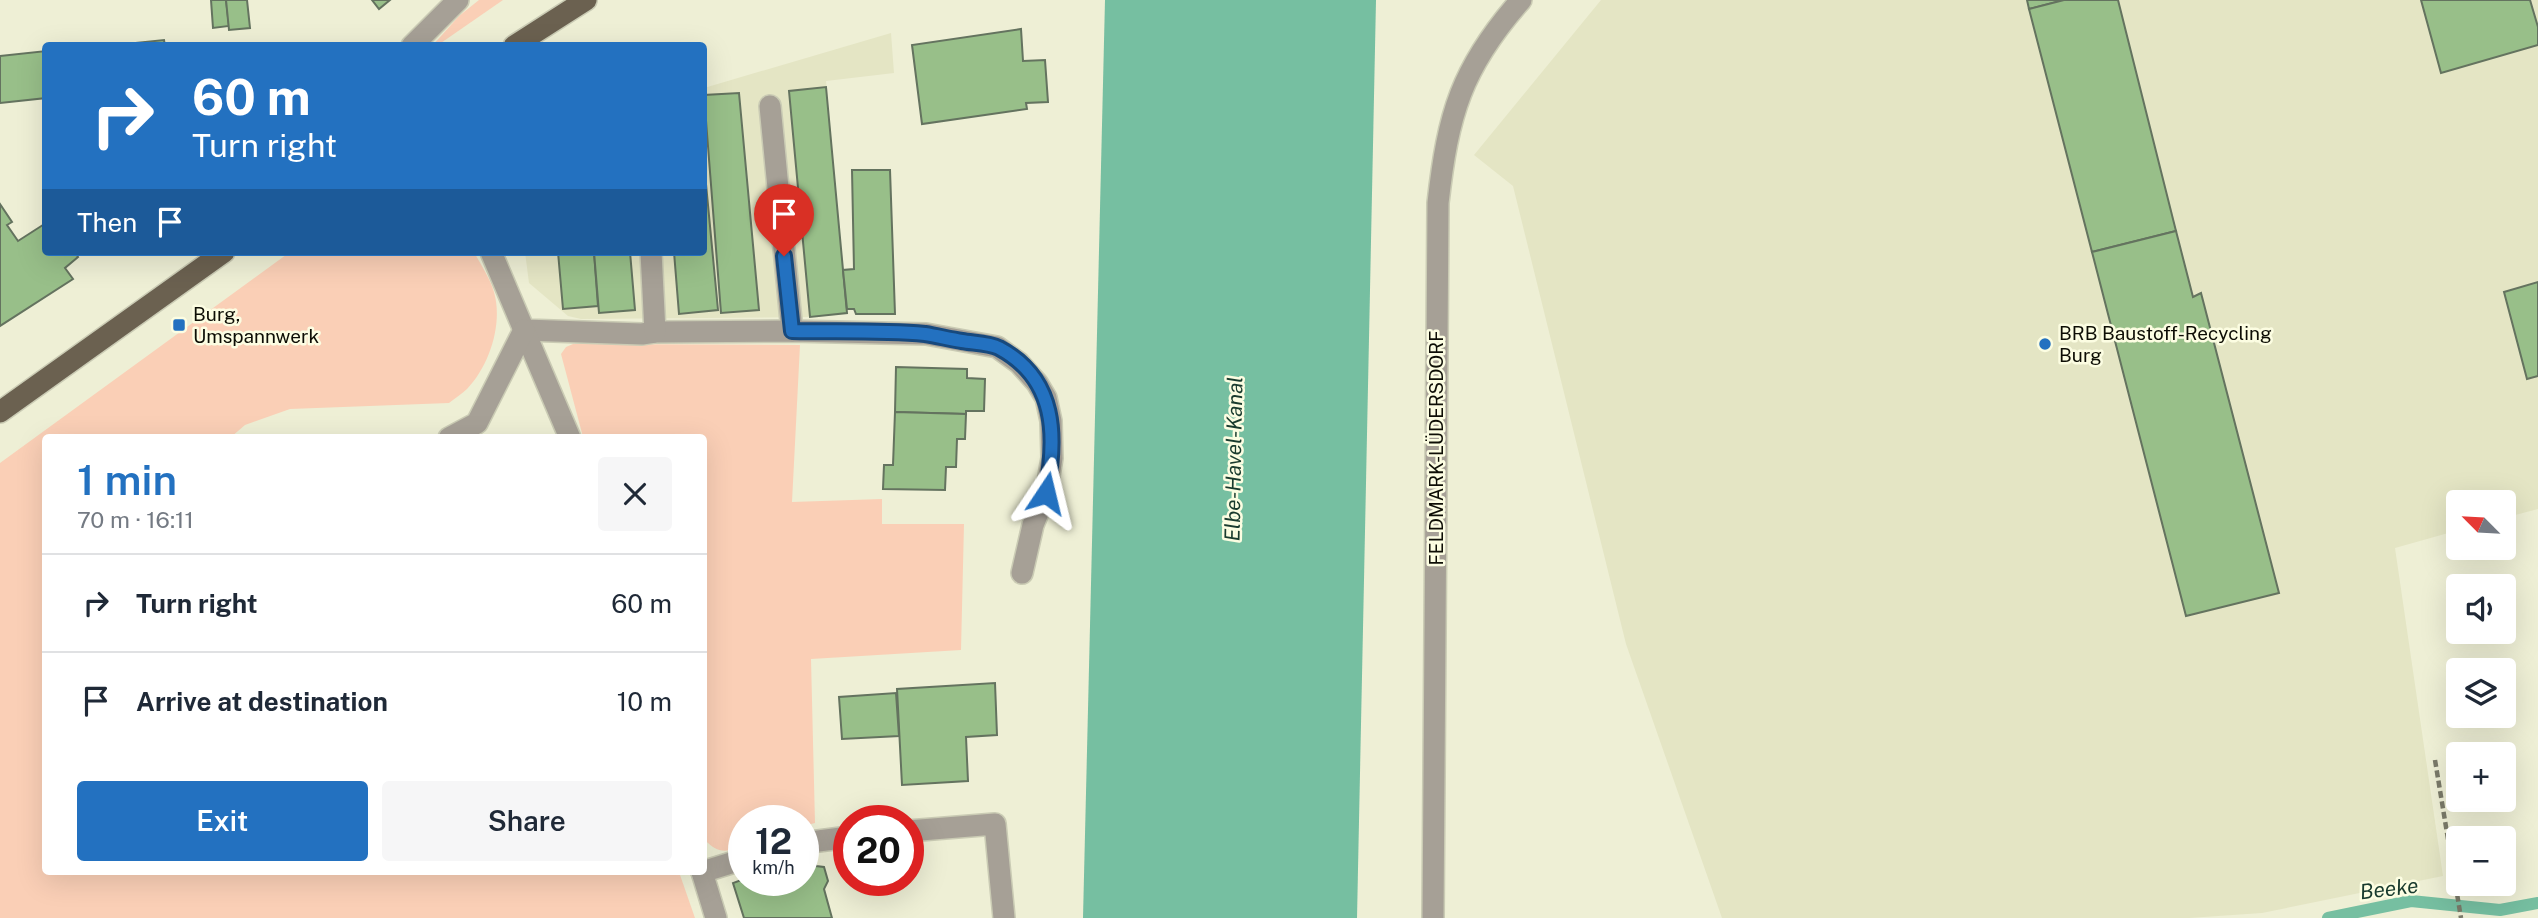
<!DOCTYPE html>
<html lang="en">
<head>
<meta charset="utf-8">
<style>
  :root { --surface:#fff; --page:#f6f6f7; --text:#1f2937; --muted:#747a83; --line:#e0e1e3; --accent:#2371c0 }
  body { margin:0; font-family:"Public Sans",sans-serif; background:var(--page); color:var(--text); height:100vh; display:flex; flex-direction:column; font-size:26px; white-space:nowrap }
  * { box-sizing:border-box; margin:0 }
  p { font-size:23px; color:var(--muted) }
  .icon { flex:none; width:38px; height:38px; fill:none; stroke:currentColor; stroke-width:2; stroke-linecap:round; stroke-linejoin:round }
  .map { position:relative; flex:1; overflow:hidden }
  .panel { position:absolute; left:42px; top:434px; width:665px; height:441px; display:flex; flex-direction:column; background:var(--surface); border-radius:7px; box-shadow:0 7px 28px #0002 }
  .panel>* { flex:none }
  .hud { position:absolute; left:42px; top:42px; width:665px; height:214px; border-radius:7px; box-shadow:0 7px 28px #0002; background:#2371c0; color:#fff; overflow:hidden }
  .needle { width:46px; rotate:294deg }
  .tools { position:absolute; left:2446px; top:490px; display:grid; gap:14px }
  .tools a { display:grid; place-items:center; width:70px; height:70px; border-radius:7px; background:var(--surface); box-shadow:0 7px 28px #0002; font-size:35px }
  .speed { position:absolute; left:728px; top:805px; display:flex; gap:14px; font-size:35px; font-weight:700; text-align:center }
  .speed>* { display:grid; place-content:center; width:91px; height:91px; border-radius:50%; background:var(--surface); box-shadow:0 7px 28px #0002; line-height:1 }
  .speed small { font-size:18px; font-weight:400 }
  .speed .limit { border:10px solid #d22; background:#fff; color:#111 }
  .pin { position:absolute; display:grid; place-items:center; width:60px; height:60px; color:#fff; margin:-72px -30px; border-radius:50% 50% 50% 0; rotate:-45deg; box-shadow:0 0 7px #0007 }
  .pin .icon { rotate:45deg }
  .me { position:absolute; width:77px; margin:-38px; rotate:10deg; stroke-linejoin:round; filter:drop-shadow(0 0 5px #0008) }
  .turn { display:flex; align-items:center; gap:24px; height:147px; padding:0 35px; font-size:32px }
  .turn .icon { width:91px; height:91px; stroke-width:2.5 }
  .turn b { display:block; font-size:49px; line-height:60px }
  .then { display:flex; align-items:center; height:66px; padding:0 35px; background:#0003; gap:14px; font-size:26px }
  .round { display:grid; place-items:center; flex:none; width:74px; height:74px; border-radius:7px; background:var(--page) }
  .summary { display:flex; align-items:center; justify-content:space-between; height:119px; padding:0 35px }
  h1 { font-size:42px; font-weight:600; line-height:52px; color:var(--accent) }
  .action { display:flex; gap:14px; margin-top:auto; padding:14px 35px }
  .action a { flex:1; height:80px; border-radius:7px; background:var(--accent); color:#fff; font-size:28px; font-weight:600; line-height:80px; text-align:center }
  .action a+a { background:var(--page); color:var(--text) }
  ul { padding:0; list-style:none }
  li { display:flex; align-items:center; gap:21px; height:98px; padding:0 35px; border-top:2px solid var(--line) }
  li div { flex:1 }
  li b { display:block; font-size:26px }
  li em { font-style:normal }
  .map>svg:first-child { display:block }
</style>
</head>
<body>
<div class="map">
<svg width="2538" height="918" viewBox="0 0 2538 918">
  <rect width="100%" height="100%" fill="#eeefd5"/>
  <g fill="#e4e5c4">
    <polygon points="1601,0 2538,0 2538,509 2504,518 2504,502 2459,502 2459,530 2395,548 2443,876 2262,913 2189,918 1722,918 1626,644 1513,186 1474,155"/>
    <polygon points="891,33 894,73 826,81 847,313 810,317 581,319 568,316 529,283 525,252 704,252 704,88"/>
  </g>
  <g fill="#facfb6">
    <polygon points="479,0 503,0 438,45 433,45 459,16"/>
    <path d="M290 252H474C481 265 490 278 494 292 503 323 490 365 467 389 462 394 455 398 449 403L290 409 245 425 231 437 46 438V872H679L695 918H0V463Z"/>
    <path d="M573 344 800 345 792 502 882 499V524H964L961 650 811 659 815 823 803 826V821H744V847C724 852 718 854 704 839V438L583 437 561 354 566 347Z"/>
  </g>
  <polygon fill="#76bfa1" points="1105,0 1376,0 1357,918 1083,918"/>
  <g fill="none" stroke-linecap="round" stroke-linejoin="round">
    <polyline stroke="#76bfa1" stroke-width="12" points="2328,918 2411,901 2500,910 2538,903"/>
  </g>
  <g fill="#98bf89" stroke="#64735f" stroke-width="2">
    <polygon points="211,0 226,0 229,26 213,28"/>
    <polygon points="226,0 247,0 250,28 229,30"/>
    <polygon points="372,0 390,0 379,9"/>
    <polygon points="2027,0 2064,0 2029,9"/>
    <polygon points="2064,0 2118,0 2176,231 2092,252 2029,9"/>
    <polygon points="2421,0 2530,0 2538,27 2538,45 2441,73"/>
    <polygon points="1021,29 1023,61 1045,60 1048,102 1026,103 1027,109 922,124 912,45"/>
    <polygon points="164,40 165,46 106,46"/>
    <polygon points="46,51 46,98 0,103 0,56"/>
    <polygon points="826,87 847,313 810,317 789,91"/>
    <polygon points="739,93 759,310 721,313 704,95"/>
    <polygon points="704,163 718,310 679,314 674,252 704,252"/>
    <polygon points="852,170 890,170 895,314 856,314 854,309 847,309 843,270 854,269"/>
    <polygon points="0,204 12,222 7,225 18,241 46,223 46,252 75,252 78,257 65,268 73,279 0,326"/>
    <polygon points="2176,231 2193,297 2201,293 2279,593 2186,616 2092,252"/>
    <polygon points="558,252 594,252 598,306 563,309"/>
    <polygon points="594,252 630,252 635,310 599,313"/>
    <polygon points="2538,282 2538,376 2527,379 2504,292"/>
    <polygon points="896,367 967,369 967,378 985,379 984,411 966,411 966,414 895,412"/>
    <polygon points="895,412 966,414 965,439 957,439 956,467 946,467 945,490 883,489 884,465 893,465"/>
    <polygon points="995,683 997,735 966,737 968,781 902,785 897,689"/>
    <polygon points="896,693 899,736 842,739 839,697"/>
    <polygon points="814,858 816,866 824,867 828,881 824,889 832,918 744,918 733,883 744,879 803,880 803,861"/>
  </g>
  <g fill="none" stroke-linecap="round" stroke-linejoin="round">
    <g stroke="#cacbb4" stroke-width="24">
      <g id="minor">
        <polyline points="412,46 458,0"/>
        <polyline points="770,106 792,331"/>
        <polyline points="491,252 524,330 642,334 655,332 792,331 926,334 997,347 1019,363 1037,383 1046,398 1051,421 1052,458 1046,493 1033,525 1022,573"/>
        <polyline points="651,252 655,332"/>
        <polyline points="524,330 570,438"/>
        <polyline points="449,438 477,423 524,330"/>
        <polyline points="908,831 995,824 1004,918"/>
        <polyline points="803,843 849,837"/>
        <polyline points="702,872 716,918"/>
        <polyline points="702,872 744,859"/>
        <path d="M1433 918 1438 203C1448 114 1461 68 1521 0"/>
      </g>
    </g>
    <g stroke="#cacbb4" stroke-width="24">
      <g id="major">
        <polyline points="514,46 586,0"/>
        <polyline points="0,412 224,252"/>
      </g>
    </g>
    <polyline stroke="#7a7a69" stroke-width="4.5" stroke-dasharray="7 3.5" stroke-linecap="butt" points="2435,760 2461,918"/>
    <use href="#minor" stroke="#a6a096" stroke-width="21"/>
    <use href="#major" stroke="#6b6150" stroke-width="21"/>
  </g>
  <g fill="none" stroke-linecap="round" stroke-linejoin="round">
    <g stroke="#17497d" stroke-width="18">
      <path id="route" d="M784 256 792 331C836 332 881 330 925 334 937 336 950 339 962 341 973 343 989 343 999 348 1057 379 1057 437 1046 493"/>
    </g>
    <use href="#route" stroke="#2371c0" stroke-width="12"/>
  </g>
  <g fill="#2371c0" stroke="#fcfde2" stroke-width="2.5">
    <rect x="172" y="318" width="14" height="14" rx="3.5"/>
    <circle cx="2045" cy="344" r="7"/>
  </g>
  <g text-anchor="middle" stroke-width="5" stroke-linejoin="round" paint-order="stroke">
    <g font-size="19" fill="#0d0d05" stroke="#fcfde2" text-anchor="start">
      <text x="193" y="321">Burg,<tspan x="193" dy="22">Umspannwerk</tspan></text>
      <text x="2059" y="340">BRB Baustoff-Recycling<tspan x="2059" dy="22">Burg</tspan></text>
    </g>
    <g font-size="19" fill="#0d0d05" stroke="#fcfde2">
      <text transform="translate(1436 448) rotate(-90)" y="7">FELDMARK-LÜDERSDORF</text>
    </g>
    <g font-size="21" font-style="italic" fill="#193b2e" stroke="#fcfde2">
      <text transform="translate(1234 459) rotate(-89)" y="7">Elbe-Havel-Kanal</text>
      <text transform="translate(2389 889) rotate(-7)" y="7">Beeke</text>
    </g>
  </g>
</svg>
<div class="tools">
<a><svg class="needle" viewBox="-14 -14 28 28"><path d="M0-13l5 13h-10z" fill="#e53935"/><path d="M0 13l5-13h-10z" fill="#747a83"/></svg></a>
<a><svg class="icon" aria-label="sound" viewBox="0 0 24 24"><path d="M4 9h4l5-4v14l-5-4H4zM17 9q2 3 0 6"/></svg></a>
<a><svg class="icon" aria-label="layers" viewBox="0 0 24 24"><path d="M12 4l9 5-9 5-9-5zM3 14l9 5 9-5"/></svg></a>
<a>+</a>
<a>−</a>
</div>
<div class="speed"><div>12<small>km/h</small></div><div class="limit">20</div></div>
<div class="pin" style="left:784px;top:256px;background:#d93025"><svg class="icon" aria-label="arrive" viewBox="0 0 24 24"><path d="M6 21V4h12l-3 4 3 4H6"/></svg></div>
<svg class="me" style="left:1046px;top:493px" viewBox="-20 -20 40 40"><path d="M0-17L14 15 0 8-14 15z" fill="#2371c0" stroke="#fff" stroke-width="4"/></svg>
<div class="hud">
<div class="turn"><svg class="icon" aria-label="right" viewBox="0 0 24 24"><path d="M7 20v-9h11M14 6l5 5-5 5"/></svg><div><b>60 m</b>Turn right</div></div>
<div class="then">Then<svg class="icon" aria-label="arrive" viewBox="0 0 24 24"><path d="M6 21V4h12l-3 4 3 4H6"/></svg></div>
</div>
<section class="panel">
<div class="summary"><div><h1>1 min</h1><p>70 m · 16:11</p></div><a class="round"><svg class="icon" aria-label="close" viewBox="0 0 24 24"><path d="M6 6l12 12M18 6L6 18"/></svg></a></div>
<ul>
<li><svg class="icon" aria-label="right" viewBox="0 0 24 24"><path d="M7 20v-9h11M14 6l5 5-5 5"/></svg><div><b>Turn right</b></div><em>60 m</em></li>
<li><svg class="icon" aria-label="arrive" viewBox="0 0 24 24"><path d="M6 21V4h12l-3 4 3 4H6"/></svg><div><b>Arrive at destination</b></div><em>10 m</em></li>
</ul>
<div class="action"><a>Exit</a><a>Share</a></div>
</section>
</div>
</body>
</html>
